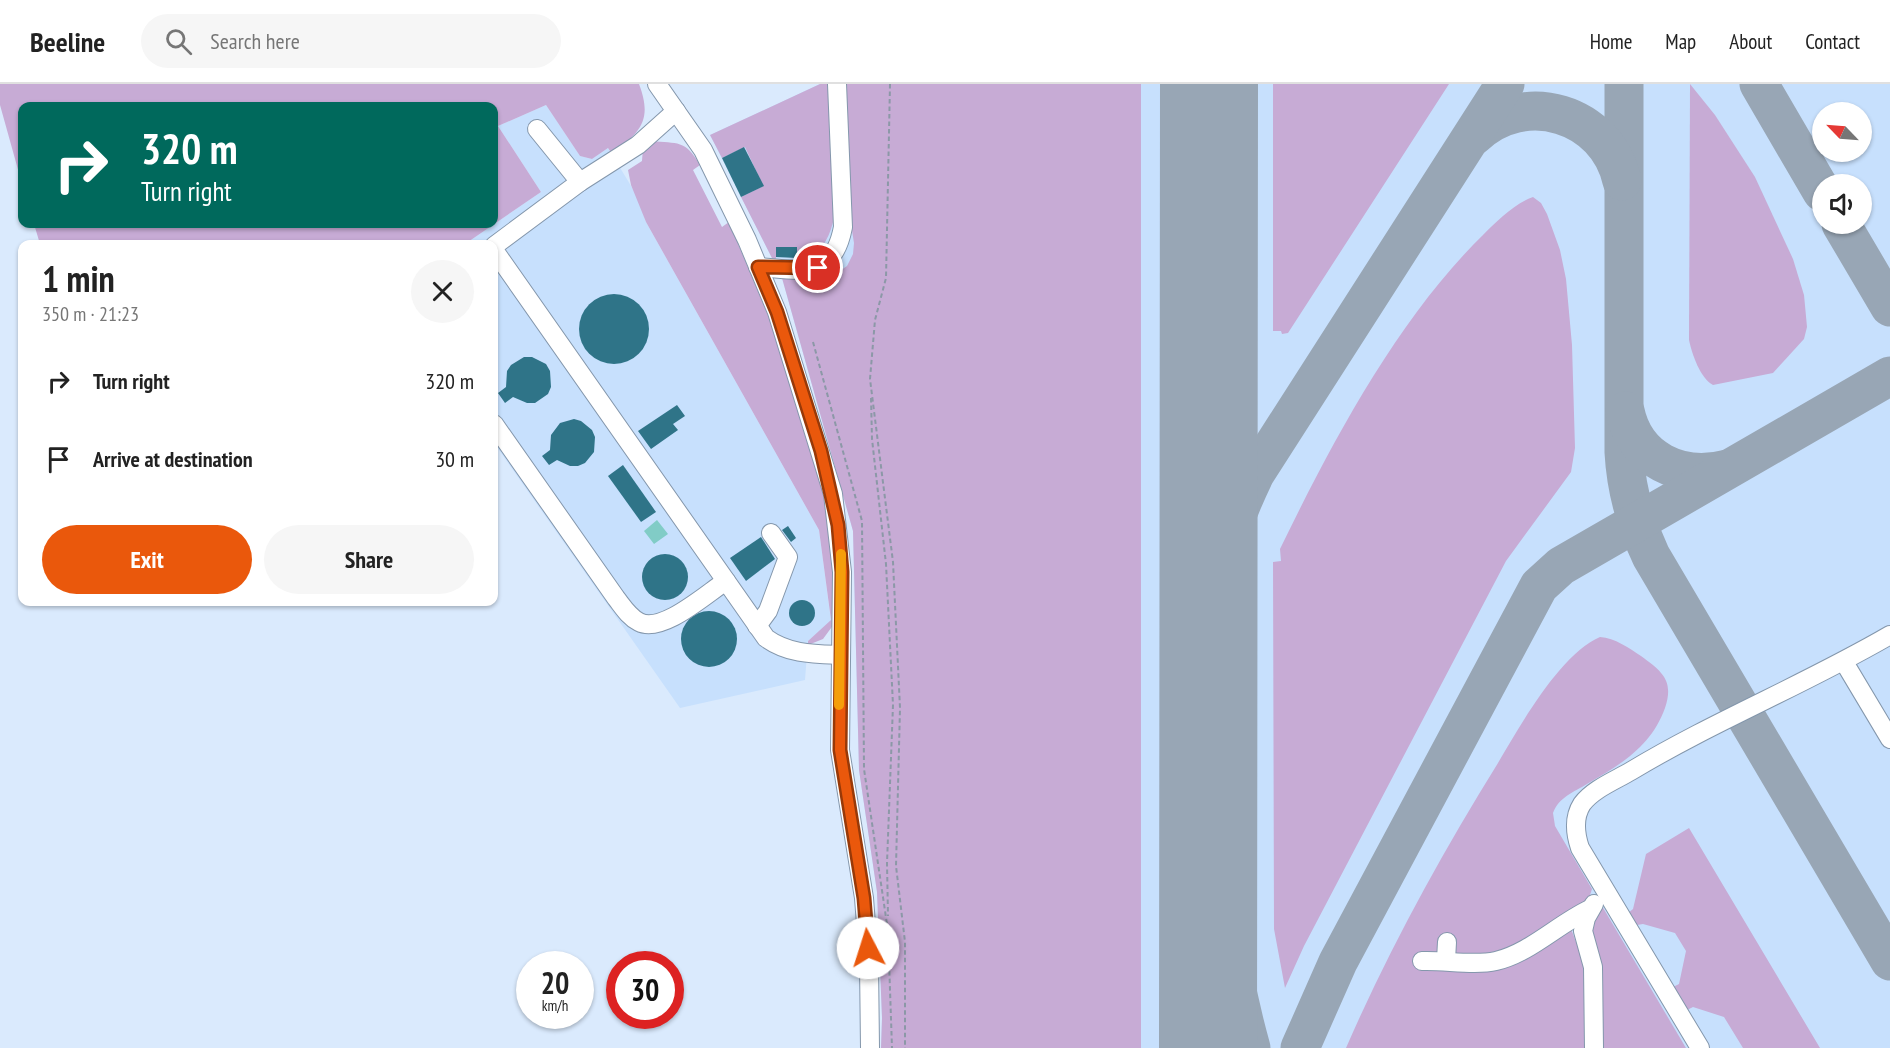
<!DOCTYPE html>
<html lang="en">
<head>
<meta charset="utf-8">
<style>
  :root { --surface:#fff; --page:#f6f6f6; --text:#222; --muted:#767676; --line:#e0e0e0; --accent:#ea580c }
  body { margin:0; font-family:"PT Sans Narrow",sans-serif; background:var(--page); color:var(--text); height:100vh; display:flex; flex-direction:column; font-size:22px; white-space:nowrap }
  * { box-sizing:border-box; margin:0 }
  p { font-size:20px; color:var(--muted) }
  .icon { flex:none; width:33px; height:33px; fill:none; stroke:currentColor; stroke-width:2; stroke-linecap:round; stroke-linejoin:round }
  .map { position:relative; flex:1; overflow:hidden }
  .side { position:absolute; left:18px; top:156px; width:480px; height:366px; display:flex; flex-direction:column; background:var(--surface); border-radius:12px; box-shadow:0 2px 4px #0004 }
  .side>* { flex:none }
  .top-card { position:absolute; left:18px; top:18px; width:480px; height:126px; border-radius:12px; box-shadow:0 2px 4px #0004; background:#00695c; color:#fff; overflow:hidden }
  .needle { width:39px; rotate:295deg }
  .buttons { position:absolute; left:1812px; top:18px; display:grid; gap:12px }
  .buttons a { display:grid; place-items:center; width:60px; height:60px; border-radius:50%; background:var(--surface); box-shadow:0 2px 4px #0004; font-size:30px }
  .speed { position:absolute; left:516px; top:867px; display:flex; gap:12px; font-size:30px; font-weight:700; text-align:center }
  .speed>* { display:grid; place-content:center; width:78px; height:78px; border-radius:50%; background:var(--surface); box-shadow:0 2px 4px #0004; line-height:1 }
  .speed small { font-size:15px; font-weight:400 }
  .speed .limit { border:9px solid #d22; background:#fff; color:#111 }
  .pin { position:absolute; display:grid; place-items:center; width:51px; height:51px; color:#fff; margin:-26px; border:3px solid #fff; border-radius:50%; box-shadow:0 2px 6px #0007 }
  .me { position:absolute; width:66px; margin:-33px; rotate:355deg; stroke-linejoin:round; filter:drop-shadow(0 0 4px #0008) }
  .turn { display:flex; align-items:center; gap:21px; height:126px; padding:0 24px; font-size:27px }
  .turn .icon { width:78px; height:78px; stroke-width:2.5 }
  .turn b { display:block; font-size:42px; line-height:51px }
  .round { display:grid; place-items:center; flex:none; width:63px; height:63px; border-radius:32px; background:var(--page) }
  .summary { display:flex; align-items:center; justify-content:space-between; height:102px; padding:0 24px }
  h1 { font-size:36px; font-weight:700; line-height:45px }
  .action { display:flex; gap:12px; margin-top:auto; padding:12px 24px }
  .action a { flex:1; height:69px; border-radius:36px; background:var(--accent); color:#fff; font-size:24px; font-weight:700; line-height:69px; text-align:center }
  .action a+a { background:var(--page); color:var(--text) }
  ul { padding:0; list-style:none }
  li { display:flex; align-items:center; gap:18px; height:78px; padding:0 24px }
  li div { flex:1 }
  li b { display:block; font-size:22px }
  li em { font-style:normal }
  header { display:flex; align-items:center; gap:36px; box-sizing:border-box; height:84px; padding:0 30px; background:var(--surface); border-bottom:2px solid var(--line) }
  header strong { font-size:28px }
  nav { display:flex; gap:33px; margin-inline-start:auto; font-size:21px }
  .search { width:420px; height:54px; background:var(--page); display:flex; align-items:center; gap:15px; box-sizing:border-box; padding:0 21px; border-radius:33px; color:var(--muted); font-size:22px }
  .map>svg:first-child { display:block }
</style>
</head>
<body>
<header>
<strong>Beeline</strong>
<div class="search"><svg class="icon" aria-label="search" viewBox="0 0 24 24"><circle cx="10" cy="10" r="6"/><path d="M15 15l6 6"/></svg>Search here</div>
<nav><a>Home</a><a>Map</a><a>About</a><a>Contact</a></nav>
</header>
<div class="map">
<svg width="1890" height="964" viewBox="0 0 1890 964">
  <rect width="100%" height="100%" fill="#daeafd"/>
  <g fill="#c7e0fd" fill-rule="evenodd">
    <path d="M820 0H1890V964H881L882 934 877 808 859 686 853 447 782 194 710 51ZM1822 28H1862V68H1822ZM1822 100H1862V140H1822Z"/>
    <polygon points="546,21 580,72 592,75 608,64 636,110 646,138 819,446 831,537 808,557 805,596 680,624 494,359 494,160 465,160 541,108 498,42"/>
  </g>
  <g fill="#c7abd5">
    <path d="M0 0H639C653 37 640 48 612 70L608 64 592 75 580 72 546 21 498 42 541 108 465 160H40L34 140H494V22H22V100L0 21Z"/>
    <path d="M820 0H831L834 134C829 157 820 171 797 177L796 163 776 164V177L774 178 741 113 763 102 745 63 722 74 710 51Z"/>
    <polygon points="840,0 1141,0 1141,964 881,964 882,934 877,808 859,686 853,447 782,194 827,196 847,182 853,170 854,159 850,134"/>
    <polygon points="1273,0 1449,0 1288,249 1282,250 1281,247 1273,247"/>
    <path d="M1690 0 1715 31 1755 93 1793 175 1804 211 1807 243 1804 255 1773 289 1713 301C1700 294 1692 270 1689 256Z"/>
    <path d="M651 57C678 60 685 55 700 81L693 86 722 143 729 138 786 274 822 398 836 475 834 540 823 555 808 561V557L831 536 819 446 646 138 631 101 628 86 642 77 643 63Z"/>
    <path d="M1533 113 1541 119 1547 130 1560 166 1566 195 1572 261 1575 364 1571 388 1506 477 1304 862 1285 904 1274 845 1273 478 1281 477 1280 465C1332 358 1398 234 1483 151 1497 137 1514 120 1533 113Z"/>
    <path d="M1600 553C1615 554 1629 564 1641 572 1663 588 1674 597 1665 624 1651 663 1621 680 1587 700 1574 708 1559 713 1553 729L1555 742 1592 805 1588 817 1505 869 1458 873 1455 869 1441 868 1483 882 1570 842 1586 885 1587 964H1346C1389 865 1441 771 1498 679 1520 642 1560 570 1600 553Z"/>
    <polygon points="1689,744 1820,964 1743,964 1724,933 1693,923 1687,926 1673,903 1679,900 1686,867 1675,849 1643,840 1637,841 1628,829 1633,825 1646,770"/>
    <polygon points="1602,822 1686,964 1601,964 1591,855 1592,838"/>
  </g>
  <polygon fill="#81ccc6" points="657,436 668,450 654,460 644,447"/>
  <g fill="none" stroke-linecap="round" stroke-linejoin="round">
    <g stroke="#98a6b5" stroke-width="39">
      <path d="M1624 0V368C1626 406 1635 438 1651 472L1890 877"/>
      <polyline points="1759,0 1822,108"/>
      <path d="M1474 52C1524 4 1607 29 1622 97"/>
      <polyline points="1841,140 1890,223"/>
      <path d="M1625 327C1635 376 1681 397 1727 385"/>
      <path d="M1251 964C1221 856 1211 746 1209 634 1209 583 1208 530 1221 480 1229 449 1241 419 1255 390L1505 0"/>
      <polyline points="1300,964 1338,878 1539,502 1561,482 1890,292"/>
    </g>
    <polyline stroke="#98a6b5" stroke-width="98" points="1208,964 1209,0"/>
  </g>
  <g fill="#2f7488">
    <polygon points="744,63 764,102 741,113 722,74"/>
    <polygon points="776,163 797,163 797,174 776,173"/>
    <circle cx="614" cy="245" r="35"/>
    <polygon points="524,273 532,273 546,280 550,287 551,303 548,310 535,319 527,319 513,313 505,319 498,309 506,303 507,287 511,281"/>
    <polygon points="677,321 685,332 673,340 678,346 651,365 638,347"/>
    <polygon points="574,335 581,337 592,346 595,353 594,368 585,379 578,382 570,382 557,376 549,381 542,372 550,366 551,351 560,339"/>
    <polygon points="623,381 656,428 641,438 608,392"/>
    <polygon points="788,442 796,454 791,458 782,446"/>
    <polygon points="761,453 775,475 746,497 730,474"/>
    <circle cx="665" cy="493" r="23"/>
    <circle cx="802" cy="529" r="13"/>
    <circle cx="709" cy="555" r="28"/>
  </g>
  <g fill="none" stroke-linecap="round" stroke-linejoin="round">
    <g stroke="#8497ac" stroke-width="20">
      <g id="minor">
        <polyline points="657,0 703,66 747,156 777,228 833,410 842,488 840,666 864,814 869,880 870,964"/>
        <polyline points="537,45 580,98"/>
        <polyline points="494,162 580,98 638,61 676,27"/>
        <path d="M494 166 766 554C788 570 813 570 840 571"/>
        <path d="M758 183C802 186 833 196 843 143L837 0"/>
        <path d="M494 340 616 514C623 523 629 533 639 538 662 550 706 510 726 497"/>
        <polyline points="757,542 768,527 788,473 771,449"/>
        <polyline points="1844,578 1890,655"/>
        <polyline points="1594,820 1586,834 1583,847 1593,883 1594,964"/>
        <polyline points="1446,876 1447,858"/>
        <path d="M1422 877C1445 876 1474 882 1496 877 1530 869 1558 840 1590 825"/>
        <path d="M1700 964 1580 764C1575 749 1573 734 1582 720 1593 705 1616 696 1631 687 1714 637 1806 600 1890 551"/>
      </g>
    </g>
    <g stroke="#8c98a7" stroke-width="2" stroke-dasharray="4.5 3" stroke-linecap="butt">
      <polyline points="890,0 886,194 875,236 870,295 893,478 900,624 896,782 905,858 905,964"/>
      <polyline points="813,258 862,437 864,685 888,847 892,964"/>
      <polyline points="871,314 872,355 886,480 893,621 887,779 888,832"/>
    </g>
    <use href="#minor" stroke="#fff" stroke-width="18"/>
  </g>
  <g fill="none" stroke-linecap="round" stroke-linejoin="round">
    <g stroke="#983908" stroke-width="15">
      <polyline id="route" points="818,184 758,183 777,228 821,367 838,441 842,488 840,666 864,814 868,864"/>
    </g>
    <use href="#route" stroke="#ea580c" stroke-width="10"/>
    <polyline stroke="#f59e0b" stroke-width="10" points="839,621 841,470"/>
  </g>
</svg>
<div class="buttons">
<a><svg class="needle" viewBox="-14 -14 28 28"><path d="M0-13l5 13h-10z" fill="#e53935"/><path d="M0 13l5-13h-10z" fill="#767676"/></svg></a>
<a><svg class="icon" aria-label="sound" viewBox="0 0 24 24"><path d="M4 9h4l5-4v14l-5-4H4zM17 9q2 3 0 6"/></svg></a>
</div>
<div class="speed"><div>20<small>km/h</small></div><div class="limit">30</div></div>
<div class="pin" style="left:818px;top:184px;background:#d93025"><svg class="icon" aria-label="arrive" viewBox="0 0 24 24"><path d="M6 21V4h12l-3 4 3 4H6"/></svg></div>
<svg class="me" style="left:868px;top:864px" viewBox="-20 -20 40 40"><circle r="19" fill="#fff"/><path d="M0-13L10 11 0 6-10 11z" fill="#ea580c"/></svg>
<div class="top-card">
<div class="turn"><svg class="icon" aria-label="right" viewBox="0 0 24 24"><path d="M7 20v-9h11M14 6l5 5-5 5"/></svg><div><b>320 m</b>Turn right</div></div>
</div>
<section class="side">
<div class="summary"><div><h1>1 min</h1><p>350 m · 21:23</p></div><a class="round"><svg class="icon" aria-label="close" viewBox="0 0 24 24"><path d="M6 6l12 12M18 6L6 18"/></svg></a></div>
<ul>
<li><svg class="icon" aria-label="right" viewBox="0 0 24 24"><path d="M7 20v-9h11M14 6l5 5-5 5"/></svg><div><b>Turn right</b></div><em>320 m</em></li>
<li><svg class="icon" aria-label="arrive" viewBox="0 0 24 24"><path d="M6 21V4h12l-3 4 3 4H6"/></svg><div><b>Arrive at destination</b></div><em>30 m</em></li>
</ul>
<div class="action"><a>Exit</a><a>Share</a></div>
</section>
</div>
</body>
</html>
